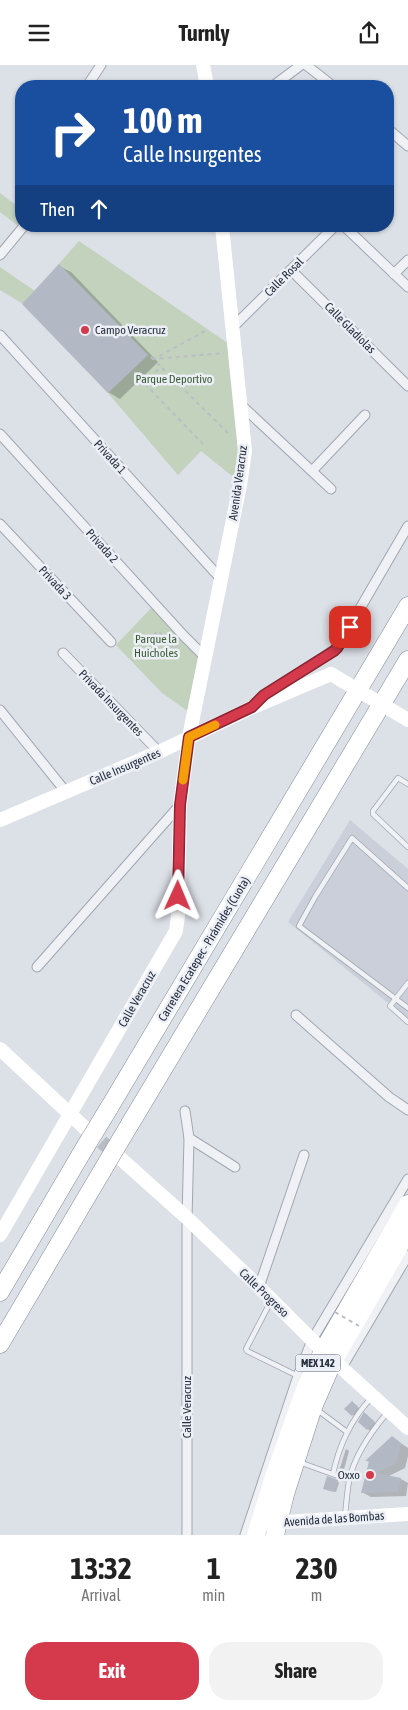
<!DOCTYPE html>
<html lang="en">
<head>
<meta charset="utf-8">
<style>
  :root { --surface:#fff; --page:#f2f2f2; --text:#222; --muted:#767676; --accent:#d5394c }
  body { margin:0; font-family:"Asap Condensed",sans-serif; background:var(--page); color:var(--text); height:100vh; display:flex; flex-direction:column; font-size:19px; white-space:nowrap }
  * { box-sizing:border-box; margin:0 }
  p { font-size:16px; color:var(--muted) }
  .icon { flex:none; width:28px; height:28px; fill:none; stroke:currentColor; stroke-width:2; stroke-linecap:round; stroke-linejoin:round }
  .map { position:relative; height:1470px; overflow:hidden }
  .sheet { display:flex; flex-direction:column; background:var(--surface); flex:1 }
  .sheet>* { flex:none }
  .banner { position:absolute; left:15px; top:15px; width:379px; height:152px; border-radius:20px; box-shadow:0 1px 4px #0004; background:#1a4fa0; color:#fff; overflow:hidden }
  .pin { position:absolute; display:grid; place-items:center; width:42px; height:42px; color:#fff; margin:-21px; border-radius:10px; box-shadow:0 2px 8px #0006 }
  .me { position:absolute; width:55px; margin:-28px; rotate:1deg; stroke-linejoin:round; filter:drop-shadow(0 0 4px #0008) }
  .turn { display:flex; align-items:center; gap:18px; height:105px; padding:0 25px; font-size:22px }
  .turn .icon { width:65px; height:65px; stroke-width:2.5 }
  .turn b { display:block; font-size:35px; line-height:42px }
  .then { display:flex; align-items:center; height:48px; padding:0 25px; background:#0003; gap:10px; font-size:19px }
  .eta { display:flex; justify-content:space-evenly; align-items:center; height:85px; text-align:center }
  .eta b { font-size:30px; font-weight:700; line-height:35px }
  .primary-button { display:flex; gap:10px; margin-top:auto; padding:10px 25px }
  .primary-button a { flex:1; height:58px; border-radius:20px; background:var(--accent); color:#fff; font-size:20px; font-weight:700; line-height:58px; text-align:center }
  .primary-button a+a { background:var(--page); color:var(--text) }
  header { display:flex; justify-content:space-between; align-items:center; height:65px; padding:0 25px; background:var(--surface); font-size:22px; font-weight:700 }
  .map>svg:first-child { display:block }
</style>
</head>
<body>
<header><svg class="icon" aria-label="menu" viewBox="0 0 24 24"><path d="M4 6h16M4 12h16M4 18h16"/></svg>Turnly<svg class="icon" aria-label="share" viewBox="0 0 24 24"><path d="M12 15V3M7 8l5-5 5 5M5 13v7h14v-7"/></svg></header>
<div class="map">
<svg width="408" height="1470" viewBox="0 0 408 1470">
  <rect width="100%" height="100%" fill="#dce0e7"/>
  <polygon fill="#cacfd9" points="350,755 408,804 408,954 288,857"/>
  <g fill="#c2d2bd">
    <polygon points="0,128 21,144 21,155 17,160 0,147"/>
    <polygon points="79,176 232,281 242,419 201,386 178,410 108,328 23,239 0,225 0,202 35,226"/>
    <polygon points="155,539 204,594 192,649 162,628 116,580"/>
  </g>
  <g fill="#0003">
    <polygon points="59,201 71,207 158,297 120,334 108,327"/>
    <polygon points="355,1339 360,1344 355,1351 353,1350"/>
    <polygon points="367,1350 376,1359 370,1366 368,1364"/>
    <polygon points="392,1372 408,1383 408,1391 405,1403 387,1412 401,1414 408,1418 406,1431 371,1432 362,1427 370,1397 367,1396"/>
    <polygon points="346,1384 349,1386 343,1408 339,1406"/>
    <polygon points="337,1416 339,1418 336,1427 327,1425"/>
  </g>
  <g fill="#b3b9c4">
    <polygon points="59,199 148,290 108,328 22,239"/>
    <polygon points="352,1336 358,1342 352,1351 344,1344"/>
    <polygon points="364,1347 375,1357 367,1365 358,1357"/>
    <polygon points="392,1371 401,1378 397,1398 376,1408 401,1413 398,1427 361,1428 369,1396 365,1396"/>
    <polygon points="327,1411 338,1415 334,1427 323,1424"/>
  </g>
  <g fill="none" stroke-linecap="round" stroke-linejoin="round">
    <polyline stroke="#b7bcc5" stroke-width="14" stroke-dasharray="14 7" stroke-linecap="butt" points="86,1063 120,1093"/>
    <g stroke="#a1a7b1" stroke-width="6">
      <g id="lane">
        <polyline points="408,719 398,713 373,746 373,749 408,782"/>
        <polyline points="408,823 352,773 315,832 299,861 408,943"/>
        <polyline points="408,918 390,941 408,957"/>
        <polyline points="271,1236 246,1284 247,1286 298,1311"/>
        <polyline points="316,1344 347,1367"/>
        <polyline points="299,1397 349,1415"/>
        <path d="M333 1409C339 1380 350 1356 371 1333"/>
        <path d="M345 1452C346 1440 347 1428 349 1416 354 1391 371 1367 387 1348"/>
      </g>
    </g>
    <g stroke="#a1a7b1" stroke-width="11">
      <g id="street">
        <polyline points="306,0 333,21"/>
        <polyline points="87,21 101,0"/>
        <polyline points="273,21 301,0"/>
        <polyline points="388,64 408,81"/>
        <polyline points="344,161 408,222"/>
        <polyline points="0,190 24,161"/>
        <polyline points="291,205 408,321"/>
        <polyline points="394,209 408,195"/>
        <polyline points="232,263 335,161"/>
        <polyline points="0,270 221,514"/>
        <polyline points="241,340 331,424"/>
        <polyline points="0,369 184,571 205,592"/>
        <polyline points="312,406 365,350"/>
        <polyline points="0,459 111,577"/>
        <polyline points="63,588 159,687"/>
        <polyline points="256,638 264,630 337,583 408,461"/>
        <polyline points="0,645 66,727"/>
        <polyline points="37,902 180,740"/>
        <polyline points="296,950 389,1032 408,1045"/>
        <polyline points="185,1046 189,1073 187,1153 187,1470"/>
        <polyline points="189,1073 235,1102"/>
        <polyline points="259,1222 304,1090"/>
        <polyline points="341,1304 408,1190"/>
        <polyline points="245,1470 298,1311 312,1275 408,1114"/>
      </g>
    </g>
    <g stroke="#838d9f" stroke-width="19">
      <g id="highway">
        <polyline points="109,1043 408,541"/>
        <polyline points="130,1059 408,595"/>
        <polyline points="0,1227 81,1089"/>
        <polyline points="0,1279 102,1106"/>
        <polyline points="256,1470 275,1409 306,1322 323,1286 408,1139"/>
        <polyline points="275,1470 285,1429 313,1342 333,1296 408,1166"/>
      </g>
    </g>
    <g stroke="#babec5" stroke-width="2" stroke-dasharray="4 4" stroke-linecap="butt">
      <polyline points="205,266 154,294 224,288"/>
      <polyline points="151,292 231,371"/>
      <polyline points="134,307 145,319 161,301"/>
      <polyline points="145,319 203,379"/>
      <polyline points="137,567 146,577 158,566 174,584 178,579"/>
    </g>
    <use href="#lane" stroke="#eff1f5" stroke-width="4.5"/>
    <use href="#street" stroke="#eff1f5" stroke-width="9"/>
    <g stroke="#fff" stroke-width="14">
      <polyline points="203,0 207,21"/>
      <polyline points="0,755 159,687 253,642 331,609"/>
      <polyline points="0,984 85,1063"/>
      <polyline points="120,1093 187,1153 259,1222 323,1286 408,1363"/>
      <polyline points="0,1170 176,866 178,850 180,740 189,672 240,420 245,386 222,161"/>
      <polyline points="269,1458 408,1449"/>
    </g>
    <use href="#highway" stroke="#fff" stroke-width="18"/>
    <g stroke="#838d9f" stroke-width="19" stroke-linecap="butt">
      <g id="highway-bridge">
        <polyline points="81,1089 109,1043"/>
        <polyline points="102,1106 130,1059"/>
      </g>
    </g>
    <polyline stroke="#babec5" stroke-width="2" stroke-dasharray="4 4" stroke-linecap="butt" points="335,1247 359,1261"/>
    <polyline stroke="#fff" stroke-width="14" points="331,609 408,655"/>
    <use href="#highway-bridge" stroke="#fff" stroke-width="18"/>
  </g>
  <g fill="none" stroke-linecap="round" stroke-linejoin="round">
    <g stroke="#8a2531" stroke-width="12">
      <polyline id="route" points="178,831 180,740 189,672 252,642 264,630 334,586 337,583 350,562"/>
    </g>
    <use href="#route" stroke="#d5394c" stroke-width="9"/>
    <polyline stroke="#f59e0b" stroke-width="9" points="183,715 189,672 215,660"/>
  </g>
  <g fill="#d5394c" stroke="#eceff5" stroke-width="2">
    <circle cx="85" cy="265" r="5"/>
    <circle cx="370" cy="1410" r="5"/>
  </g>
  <g text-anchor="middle" stroke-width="5" stroke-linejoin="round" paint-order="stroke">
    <rect fill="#eceff5" stroke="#616875" stroke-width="1" x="295.5" y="1289.5" width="45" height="17" rx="4"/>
    <g font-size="11" font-weight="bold" fill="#252e3e">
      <text x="318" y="1302">MEX 142</text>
    </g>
    <g font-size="12" fill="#252e3e" stroke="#eceff5">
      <text transform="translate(284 212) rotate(-45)" y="4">Calle Rosal</text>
      <text transform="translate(350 263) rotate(45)" y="4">Calle Gladiolas</text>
      <text transform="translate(110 392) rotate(48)" y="4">Privada 1</text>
      <text transform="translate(238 418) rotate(-82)" y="4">Avenida Veracruz</text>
      <text transform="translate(102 481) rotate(48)" y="4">Privada 2</text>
      <text transform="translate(55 518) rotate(47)" y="4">Privada 3</text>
      <text transform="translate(111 638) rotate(46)" y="4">Privada Insurgentes</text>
      <text transform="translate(125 702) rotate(-23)" y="4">Calle Insurgentes</text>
      <text transform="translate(204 884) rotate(-59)" y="4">Carretera Ecatepec - Pirámides (Cuota)</text>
      <text transform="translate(137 934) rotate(-60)" y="4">Calle Veracruz</text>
      <text transform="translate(264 1228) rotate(44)" y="4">Calle Progreso</text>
      <text transform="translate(187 1342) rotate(-90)" y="4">Calle Veracruz</text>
      <text transform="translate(334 1454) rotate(-4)" y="4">Avenida de las Bombas</text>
    </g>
    <g font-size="12" fill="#252e3e" stroke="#eceff5" text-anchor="start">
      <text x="95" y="269">Campo Veracruz</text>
      <text x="360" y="1414" text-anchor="end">Oxxo</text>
    </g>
    <g font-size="12" fill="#385b32" stroke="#eceff5">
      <text x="174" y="318">Parque Deportivo</text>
      <text x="156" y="578">Parque la<tspan x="156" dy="14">Huicholes</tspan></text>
    </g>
  </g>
</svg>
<div class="pin" style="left:350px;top:562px;background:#d93025"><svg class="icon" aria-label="arrive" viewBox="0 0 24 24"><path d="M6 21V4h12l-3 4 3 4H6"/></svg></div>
<svg class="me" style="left:178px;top:831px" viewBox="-20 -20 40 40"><path d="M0-17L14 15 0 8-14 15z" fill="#d5394c" stroke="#fff" stroke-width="4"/></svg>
<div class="banner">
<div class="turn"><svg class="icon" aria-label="right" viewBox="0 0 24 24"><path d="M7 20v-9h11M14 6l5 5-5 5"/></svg><div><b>100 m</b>Calle Insurgentes</div></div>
<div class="then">Then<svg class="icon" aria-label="ahead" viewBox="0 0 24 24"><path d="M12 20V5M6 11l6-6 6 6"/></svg></div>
</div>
</div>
<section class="sheet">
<div class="eta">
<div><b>13:32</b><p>Arrival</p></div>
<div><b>1</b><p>min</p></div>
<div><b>230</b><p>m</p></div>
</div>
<div class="primary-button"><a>Exit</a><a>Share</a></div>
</section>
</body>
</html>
